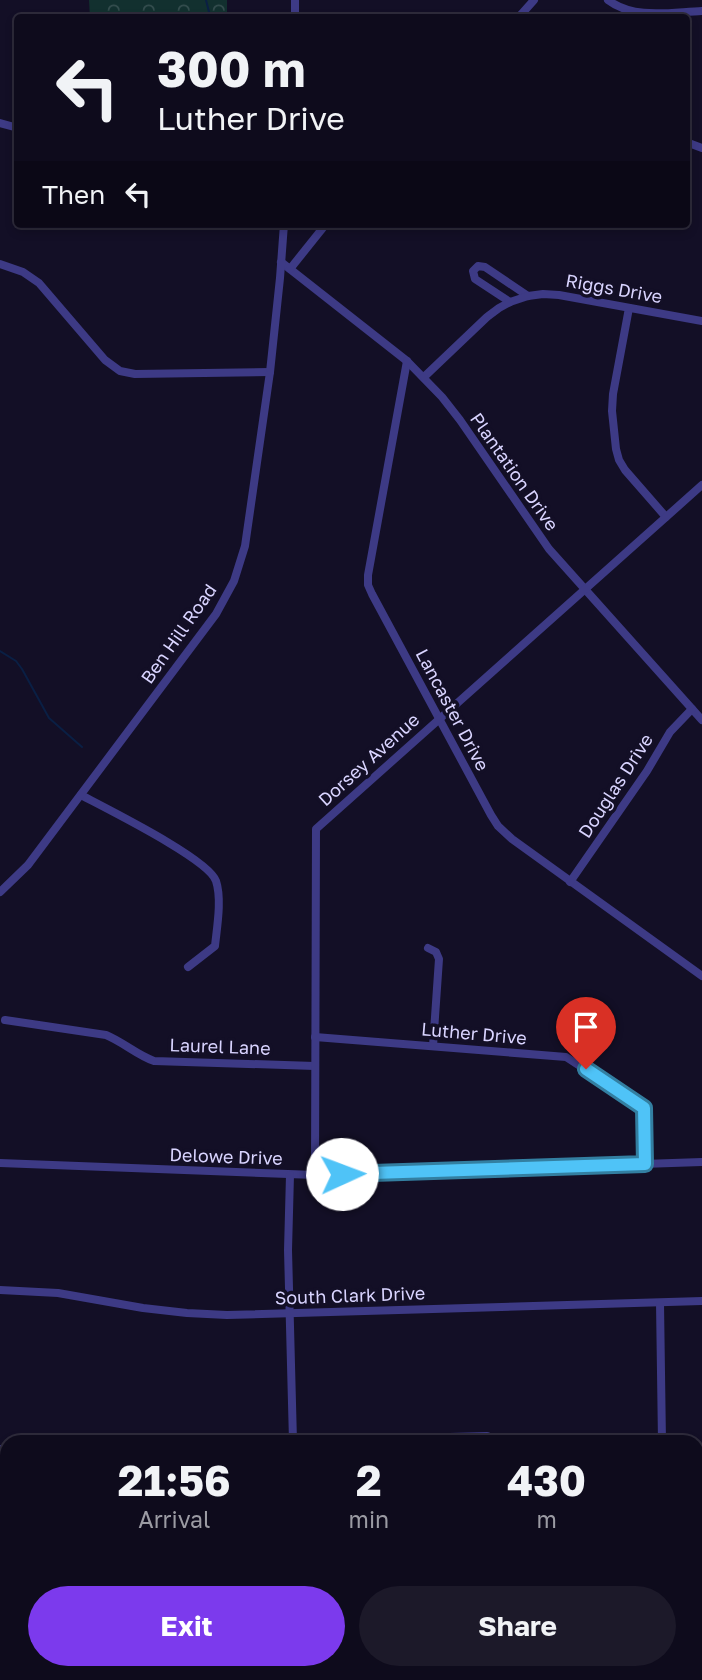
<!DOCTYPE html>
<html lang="en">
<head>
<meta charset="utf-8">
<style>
  :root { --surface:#0e0b1c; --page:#1c1929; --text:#f1f3f6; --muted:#9b9ba3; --line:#2e2b3b; --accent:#7c3aed }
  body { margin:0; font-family:"Golos Text",sans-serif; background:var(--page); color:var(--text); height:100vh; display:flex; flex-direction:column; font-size:26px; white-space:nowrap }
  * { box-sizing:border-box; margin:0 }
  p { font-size:23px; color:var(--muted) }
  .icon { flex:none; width:38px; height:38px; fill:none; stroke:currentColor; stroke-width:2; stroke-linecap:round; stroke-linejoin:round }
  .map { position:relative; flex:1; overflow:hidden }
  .panel { position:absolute; left:0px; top:1435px; width:704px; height:245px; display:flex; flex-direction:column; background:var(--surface); border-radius:21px 21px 0 0; box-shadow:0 4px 10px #0003,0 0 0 2px var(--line) }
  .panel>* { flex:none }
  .top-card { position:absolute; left:14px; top:14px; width:676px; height:214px; border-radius:7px; box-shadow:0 4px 10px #0003,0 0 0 2px var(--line); background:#0e0b1c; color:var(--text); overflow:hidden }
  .pin { position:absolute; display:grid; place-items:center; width:60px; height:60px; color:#fff; margin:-72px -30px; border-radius:50% 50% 50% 0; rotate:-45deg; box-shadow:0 0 7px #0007 }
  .pin .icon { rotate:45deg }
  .me { position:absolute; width:77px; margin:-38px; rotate:88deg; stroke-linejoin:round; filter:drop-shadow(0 0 5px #0008) }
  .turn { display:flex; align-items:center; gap:24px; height:147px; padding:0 28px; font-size:32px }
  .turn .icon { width:91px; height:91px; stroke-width:2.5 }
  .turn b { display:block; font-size:49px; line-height:60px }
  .then { display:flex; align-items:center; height:66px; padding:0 28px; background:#0003; gap:14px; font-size:26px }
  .eta { display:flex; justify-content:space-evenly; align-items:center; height:119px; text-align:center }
  .eta b { font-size:42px; font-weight:700; line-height:49px }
  .button { display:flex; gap:14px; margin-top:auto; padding:14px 28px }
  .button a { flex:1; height:80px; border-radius:42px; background:var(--accent); color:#fff; font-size:28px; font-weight:700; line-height:80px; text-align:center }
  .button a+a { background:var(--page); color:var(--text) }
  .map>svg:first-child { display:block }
</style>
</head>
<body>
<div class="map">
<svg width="702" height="1680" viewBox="0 0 702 1680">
  <defs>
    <pattern id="forest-crowns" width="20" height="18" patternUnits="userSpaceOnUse" patternTransform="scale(1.75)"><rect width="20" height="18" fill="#12302f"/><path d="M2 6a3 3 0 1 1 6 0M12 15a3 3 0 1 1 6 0" fill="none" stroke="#344d4e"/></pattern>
  </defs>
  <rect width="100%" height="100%" fill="#130f26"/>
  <polygon fill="url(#forest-crowns)" points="89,0 227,0 227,17 90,17"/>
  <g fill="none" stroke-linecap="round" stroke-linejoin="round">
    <g stroke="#0a1f44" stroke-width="2">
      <polyline points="206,0 209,12 212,18"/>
      <polyline points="0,651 16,661 22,669 49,718 82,747"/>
    </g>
    <g stroke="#3d3a85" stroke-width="8">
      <path d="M608 0C634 20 671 12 702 11"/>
      <polyline points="295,18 295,0"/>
      <polyline points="518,18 534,0"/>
      <polyline points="0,123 18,128"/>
      <polyline points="686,142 702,148"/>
      <polyline points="281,262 407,361 442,397 460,420 549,549 702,720"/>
      <polyline points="0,264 23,272 39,283 105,360 120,371 135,374 270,372"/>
      <polyline points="290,269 326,224"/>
      <polyline points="510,302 475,279 473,271 478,266 485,267 528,296"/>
      <polyline points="629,308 613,394 612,411 616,449 619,460 625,470 666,517"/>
      <polyline points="407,361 368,575 368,585 372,594 491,815 498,826 512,839 702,976"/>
      <polyline points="424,377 487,317 499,308 510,302 528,296 543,294 559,295 702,321"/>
      <path d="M81 795C105 808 209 859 216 881 222 899 217 927 215 946L188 967"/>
      <polyline points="570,882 647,771 670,732 692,709"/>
      <polyline points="0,892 28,865 216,614 234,581 245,546 270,372 280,278 284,224"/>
      <polyline points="428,948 436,952 439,959 433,1046"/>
      <path d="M5 1020 106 1035C123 1042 137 1055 154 1061L315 1066"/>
      <polyline points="315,1037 566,1057 644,1108 645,1164"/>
      <polyline points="0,1163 315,1175 702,1162"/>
      <polyline points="290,1175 288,1250 293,1441"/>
      <polyline points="315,1175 316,829 702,485"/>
      <polyline points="0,1290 58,1293 143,1308 187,1313 227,1315 702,1301"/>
      <polyline points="660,1303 662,1442"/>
      <polyline points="264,1442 487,1436 492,1438 494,1442"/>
      <polyline points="0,1449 7,1449"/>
      <polyline points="696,1570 702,1570"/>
      <polyline points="0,1590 7,1590"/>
      <polyline points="394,1673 394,1680"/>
      <polyline points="502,1673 503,1680"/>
      <polyline points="664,1673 665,1680"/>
    </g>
  </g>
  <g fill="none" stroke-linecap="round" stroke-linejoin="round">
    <g stroke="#337fa1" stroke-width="18">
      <polyline id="route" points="342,1174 645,1164 644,1108 586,1069"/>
    </g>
    <use href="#route" stroke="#4fc3f7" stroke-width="12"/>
  </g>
  <g text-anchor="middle" stroke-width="7" stroke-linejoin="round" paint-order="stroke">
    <g font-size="18" fill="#d9d4ff" stroke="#130f26">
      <text transform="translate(614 289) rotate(10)" y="6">Riggs Drive</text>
      <text transform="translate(514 472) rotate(55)" y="6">Plantation Drive</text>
      <text transform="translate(179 634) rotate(-55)" y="6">Ben Hill Road</text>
      <text transform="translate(452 710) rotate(62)" y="6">Lancaster Drive</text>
      <text transform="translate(369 760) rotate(-42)" y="6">Dorsey Avenue</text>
      <text transform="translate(616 786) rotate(-57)" y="6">Douglas Drive</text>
      <text transform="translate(474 1034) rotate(5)" y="6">Luther Drive</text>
      <text transform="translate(220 1047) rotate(2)" y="6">Laurel Lane</text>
      <text transform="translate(226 1157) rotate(2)" y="6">Delowe Drive</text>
      <text transform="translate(350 1296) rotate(-2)" y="6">South Clark Drive</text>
    </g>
  </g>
</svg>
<div class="pin" style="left:586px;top:1069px;background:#d93025"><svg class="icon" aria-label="arrive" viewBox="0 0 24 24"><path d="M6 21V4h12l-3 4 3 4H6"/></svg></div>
<svg class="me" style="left:342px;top:1174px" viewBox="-20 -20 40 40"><circle r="19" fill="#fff"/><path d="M0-13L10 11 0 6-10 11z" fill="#4fc3f7"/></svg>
<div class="top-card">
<div class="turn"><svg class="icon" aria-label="left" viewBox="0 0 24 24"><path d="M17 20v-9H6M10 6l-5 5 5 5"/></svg><div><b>300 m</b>Luther Drive</div></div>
<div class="then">Then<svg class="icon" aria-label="left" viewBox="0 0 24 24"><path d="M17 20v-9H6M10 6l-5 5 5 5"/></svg></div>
</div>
<section class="panel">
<div class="eta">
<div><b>21:56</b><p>Arrival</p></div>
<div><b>2</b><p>min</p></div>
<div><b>430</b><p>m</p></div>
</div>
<div class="button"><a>Exit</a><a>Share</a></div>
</section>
</div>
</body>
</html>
